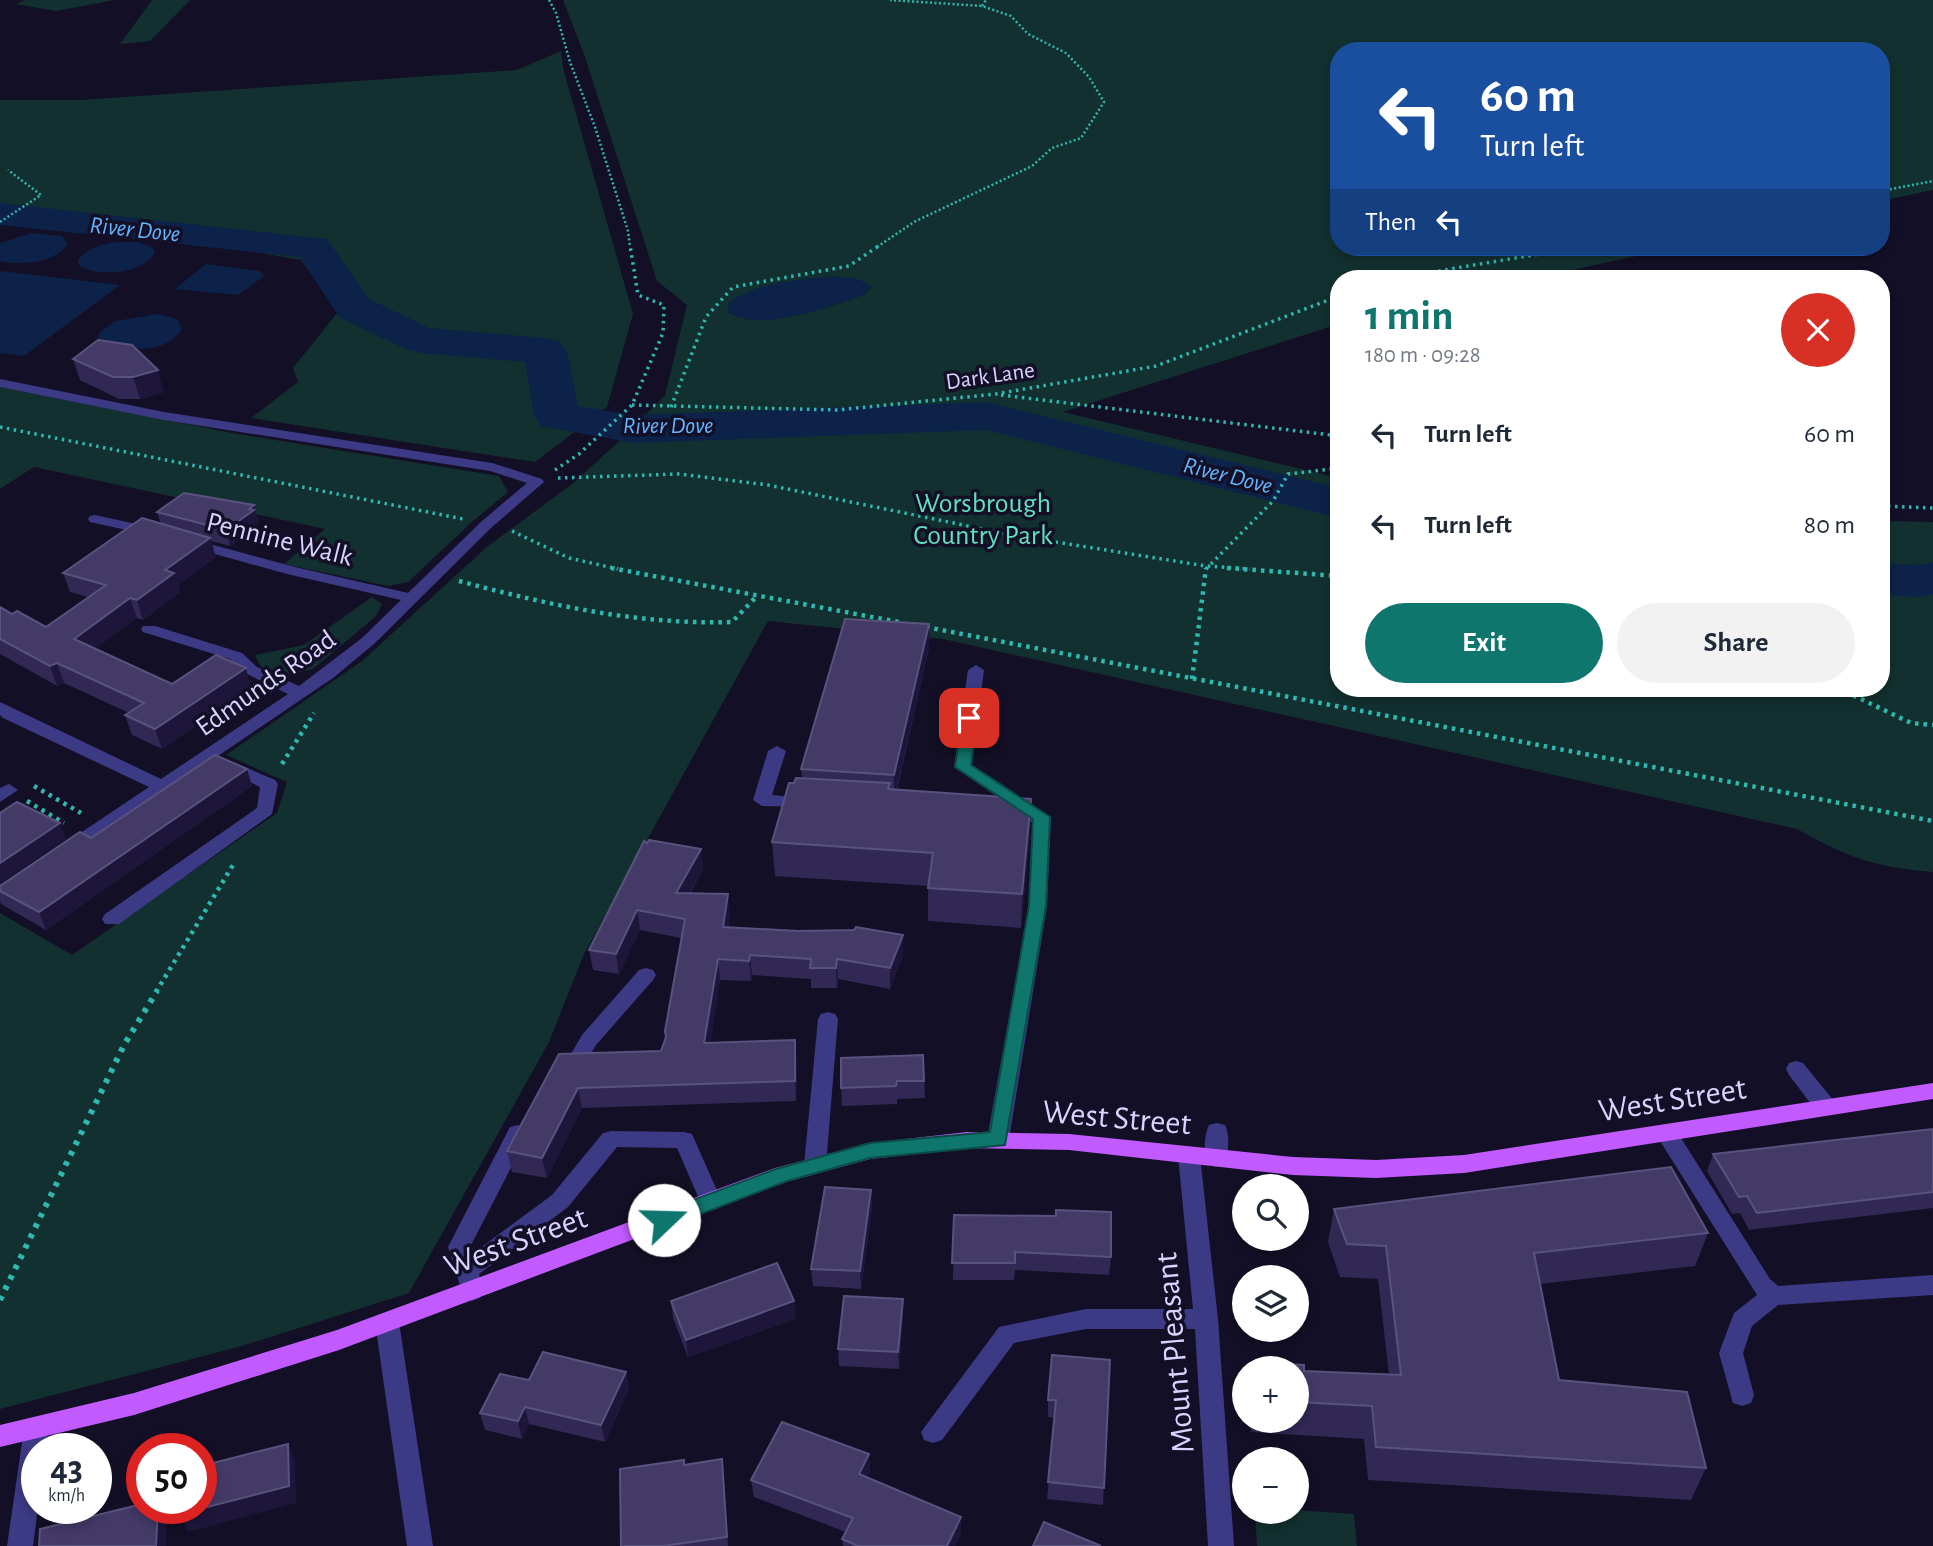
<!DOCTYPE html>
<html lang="en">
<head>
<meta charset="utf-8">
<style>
  :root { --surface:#fff; --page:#f2f2f3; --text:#1f2937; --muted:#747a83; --accent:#0f766e }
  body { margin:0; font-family:"Alegreya Sans",sans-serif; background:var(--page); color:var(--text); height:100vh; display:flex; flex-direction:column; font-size:26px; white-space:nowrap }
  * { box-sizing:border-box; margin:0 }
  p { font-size:23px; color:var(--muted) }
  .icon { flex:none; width:38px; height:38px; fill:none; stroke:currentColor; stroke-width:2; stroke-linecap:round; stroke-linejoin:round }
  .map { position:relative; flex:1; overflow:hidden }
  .panel { position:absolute; left:1330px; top:270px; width:560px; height:427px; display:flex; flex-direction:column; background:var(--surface); border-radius:28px; box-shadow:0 4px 10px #0003 }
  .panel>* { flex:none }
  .hud { position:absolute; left:1330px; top:42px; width:560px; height:214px; border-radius:28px; box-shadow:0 4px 10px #0003; background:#1a4fa0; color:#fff; overflow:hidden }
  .tools { position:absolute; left:1232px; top:1174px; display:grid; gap:14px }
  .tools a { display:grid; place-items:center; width:77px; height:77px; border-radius:50%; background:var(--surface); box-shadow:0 4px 10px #0003; font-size:35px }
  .speed { position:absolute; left:21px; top:1433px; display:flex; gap:14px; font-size:35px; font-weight:700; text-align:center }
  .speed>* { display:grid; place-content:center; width:91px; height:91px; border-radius:50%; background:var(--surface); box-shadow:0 4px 10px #0003; line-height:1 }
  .speed small { font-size:18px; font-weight:400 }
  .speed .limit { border:10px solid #d22; background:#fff; color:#111 }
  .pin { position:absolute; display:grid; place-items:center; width:60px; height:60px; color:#fff; margin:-30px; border-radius:14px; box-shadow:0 4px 10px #0006 }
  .me { position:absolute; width:77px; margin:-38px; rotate:69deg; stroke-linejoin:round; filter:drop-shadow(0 0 5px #0008) }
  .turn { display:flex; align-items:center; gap:24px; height:147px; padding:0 35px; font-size:32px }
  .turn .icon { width:91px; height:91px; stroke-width:2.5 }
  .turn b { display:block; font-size:49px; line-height:60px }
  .then { display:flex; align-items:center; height:66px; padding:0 35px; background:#0003; gap:14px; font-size:26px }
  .round { display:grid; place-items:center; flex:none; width:74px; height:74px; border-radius:37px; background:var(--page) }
  .summary { display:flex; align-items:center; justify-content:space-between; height:119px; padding:0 35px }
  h1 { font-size:42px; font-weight:700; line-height:52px; color:var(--accent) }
  .cta { display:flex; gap:14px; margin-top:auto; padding:14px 35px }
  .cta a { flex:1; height:80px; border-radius:42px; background:var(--accent); color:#fff; font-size:28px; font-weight:700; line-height:80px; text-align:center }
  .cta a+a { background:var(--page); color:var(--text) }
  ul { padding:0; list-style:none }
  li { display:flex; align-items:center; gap:21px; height:91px; padding:0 35px }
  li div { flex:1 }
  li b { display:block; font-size:26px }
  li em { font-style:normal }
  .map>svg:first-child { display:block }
</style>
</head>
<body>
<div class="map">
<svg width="1933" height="1546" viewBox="0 0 1933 1546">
  <rect width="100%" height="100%" fill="#130f26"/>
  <g fill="#12302f" fill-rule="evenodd">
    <polygon points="25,0 115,0 56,11 16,4"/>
    <polygon points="152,0 190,0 150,41 120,44"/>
    <path d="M563 0H1933V190L1881 201V51H1339V247H1677L1536 278H1339V324L1063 412 1339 478V688H1881V521L1933 522V872C1875 867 1848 858 1797 829L943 639 768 621 584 954 549 1042 409 1293 242 1346 0 1409V913L72 955 277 813 287 782 226 755 362 661 488 546 572 484 627 434 665 395 687 305 657 281 585 57ZM872 287 863 295C827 307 763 333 728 312Z"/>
    <polygon points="561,51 563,68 633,314 607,407 535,462 251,418 298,382 293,368 338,312 301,260 188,240 0,221 0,100 80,100 517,70"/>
    <polygon points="0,387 232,433 499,476 508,492 473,521 408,582 388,586 284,564 325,529 34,467 0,489"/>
    <polygon points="372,597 382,604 376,616 313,669 292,675 261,667 255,655 304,645"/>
    <polygon points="1297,1510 1354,1514 1357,1546 1257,1546 1255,1512"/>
  </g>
  <g fill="#0c2248">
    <path d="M31 233 62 236 68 244C55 263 21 266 0 261V243Z"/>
    <path d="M139 242 153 248 155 252C145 274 97 278 79 265L78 260C92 242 118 241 139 242Z"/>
    <polygon points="206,264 259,271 264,276 238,295 175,289"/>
    <polygon points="0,271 120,285 24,356 0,353"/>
    <path d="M833 276 858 279 872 287 863 295C827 307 763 333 728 312L729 303C756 281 800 280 833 276Z"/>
    <path d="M158 314 177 319 182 329C165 356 127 349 102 344L98 339 99 333 116 321Z"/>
  </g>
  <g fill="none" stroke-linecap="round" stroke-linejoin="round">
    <g fill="#0c2248" fill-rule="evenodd">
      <polygon points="0,203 327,239 369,299 429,328 545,338 560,342 567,351 578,406 633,415 986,402 1339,488 1339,518 986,430 633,443 541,426 534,416 525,362 420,353 405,349 339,317 300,257 0,225"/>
      <polygon points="1933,562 1933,594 1920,597 1881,595 1881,563 1920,565"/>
    </g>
    <g stroke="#2fb8b0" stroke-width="2.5" stroke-dasharray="2 2.5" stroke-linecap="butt">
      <polyline points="549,0 556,13 570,62 595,127 628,231 630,247"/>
      <polyline points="982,6 986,0"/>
      <polyline points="1881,191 1933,181"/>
      <polyline points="0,222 41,195 8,170"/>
      <polyline points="877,247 914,222 1032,166 1052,148 1081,138 1104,102 1089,77 1066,53 1028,34 1011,16 982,6 890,0"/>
    </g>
    <g stroke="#2fb8b0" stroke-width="3.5" stroke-dasharray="2.5 4.5" stroke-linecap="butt">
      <polyline points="1397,278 1581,247"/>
      <polyline points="1001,395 1339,436"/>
      <polyline points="632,405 837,410 996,394 1156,366 1339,296"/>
      <polyline points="671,407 706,317 733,287 849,266 880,245"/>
      <polyline points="0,427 463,519"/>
      <polyline points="555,470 579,454 632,405 663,333 664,305 638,295 630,245"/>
      <polyline points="558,478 679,474 768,485 1012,535 1206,566 1250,569"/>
      <polyline points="1881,506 1933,508"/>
      <polyline points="512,531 569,558 618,569"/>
      <polyline points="1206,569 1273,501 1288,474 1332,469 1339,464"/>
    </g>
    <g stroke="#2fb8b0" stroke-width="4.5" stroke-dasharray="3.5 5" stroke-linecap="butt">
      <polyline points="611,568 904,623"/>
      <polyline points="1227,568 1339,576"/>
      <path d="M459 581C549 605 638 625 732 622L757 596"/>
      <polyline points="926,627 1933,821"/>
      <polyline points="1192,679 1206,568"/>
      <polyline points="1838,688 1911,723 1933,725"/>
      <polyline points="282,764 314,713"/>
      <polyline points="34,786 81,813"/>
      <polyline points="27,801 64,823"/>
      <polyline points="156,992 233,865"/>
    </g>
    <polyline stroke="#2fb8b0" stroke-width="6" stroke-dasharray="4.5 7" stroke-linecap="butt" points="0,1300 124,1045 157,991"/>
    <g fill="#3d3a85" fill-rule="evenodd">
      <polygon points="0,379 164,412 492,463 542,479 544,482 492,527 374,644 333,678 76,852 70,854 61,848 64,844 149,787 3,718 0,715 0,702 161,779 288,694 245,673 230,659 143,632 141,629 143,626 155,626 242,653 257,667 299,686 362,638 401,600 287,574 186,546 184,543 186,540 191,539 295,567 408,593 482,521 527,483 490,471 164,420 0,387"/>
      <polygon points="95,515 159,529 161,532 154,536 90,522 88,519 90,516"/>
      <polygon points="976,665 984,670 972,765 1051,817 1047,906 1009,1139 1006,1145 998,1147 990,1145 987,1139 1029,906 1033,822 1001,819 998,815 1001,811 1017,810 954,767 968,670"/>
      <polygon points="777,746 786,751 772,795 814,799 817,803 814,807 762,806 753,800 768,751"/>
      <polygon points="226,759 275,780 278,784 272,814 119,924 105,924 102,919 105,914 257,808 260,787 220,768 217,764 220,760"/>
      <polygon points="9,784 18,790 0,802 0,788"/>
      <polygon points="646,968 653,970 656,975 653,980 596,1045 585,1064 578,1067 571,1064 568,1059 582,1035 639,970"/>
      <polygon points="828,1012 835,1014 838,1019 826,1165 823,1171 815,1174 807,1171 804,1165 818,1019 821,1014"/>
      <polygon points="1796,1061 1803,1063 1834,1101 1837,1107 1834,1113 1826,1115 1818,1113 1789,1075 1786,1069 1789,1063"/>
      <path d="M1217 1123 1225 1125C1230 1135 1229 1154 1224 1164L1216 1167 1208 1164C1203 1154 1204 1135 1209 1125Z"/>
      <polygon points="518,1125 526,1127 529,1133 470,1247 472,1254 552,1195 603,1133 611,1131 684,1132 692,1134 722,1202 719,1208 711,1211 703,1208 677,1148 617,1147 568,1207 479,1274 484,1291 480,1298 472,1301 464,1298 448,1247 510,1127"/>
      <polygon points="1666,1125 1674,1127 1770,1279 1778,1286 1933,1275 1933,1295 1778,1305 1752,1326 1743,1353 1754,1395 1751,1403 1742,1406 1733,1403 1719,1353 1734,1313 1757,1295 1655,1133 1658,1127"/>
      <polygon points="1189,1147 1197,1150 1200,1156 1218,1319 1234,1546 1208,1546 1195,1329 1086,1329 1014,1343 942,1440 933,1443 924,1440 921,1432 999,1327 1086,1309 1193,1309 1178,1156 1181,1150"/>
      <polygon points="387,1312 395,1315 399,1322 433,1546 407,1546 375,1322 379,1315"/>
      <polygon points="36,1418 45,1421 48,1429 46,1449 37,1449 38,1508 33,1546 7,1546 24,1429 27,1421"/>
    </g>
    <polygon fill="#c25bff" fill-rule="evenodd" points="1933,1083 1933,1099 1464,1173 1376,1178 1293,1175 1069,1150 967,1148 870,1159 786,1182 339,1350 134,1415 0,1447 0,1425 134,1393 337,1330 775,1168 870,1143 967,1132 1069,1134 1293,1157 1376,1160 1464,1155"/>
  </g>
  <g fill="#312854">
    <polygon points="98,340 164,392 140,399 119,399 80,380 73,359"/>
    <polygon points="254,505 258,521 257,522 258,526 230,546 211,541 216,557 178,585 180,592 143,620 137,618 95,648 172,684 251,688 162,749 132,735 125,715 129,713 64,683 57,686 0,654 0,607 12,614 46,627 88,597 70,592 63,573 161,524 157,512"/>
    <polygon points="929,648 897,790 1031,799 1030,832 1021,928 928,921 928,886 775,876 772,842 794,783 802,778 801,769"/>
    <polygon points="247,769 252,786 46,930 1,904 0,901 0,886 91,838"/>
    <polygon points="647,843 701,849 703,869 690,894 730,914 728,927 903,935 903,955 890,989 838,979 837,988 811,988 811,979 752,975 751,981 720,980 710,1043 797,1060 796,1101 582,1108 547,1178 512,1172 507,1151 559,1054 661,1051 666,1039 665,1031 681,938 640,930 619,974 593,970 589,950"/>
    <polygon points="923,1055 925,1098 897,1099 897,1104 842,1106 841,1088"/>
    <polygon points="1933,1129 1933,1208 1749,1230 1740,1213 1732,1214 1707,1171 1713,1154"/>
    <polygon points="1671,1167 1708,1233 1695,1266 1540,1284 1559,1380 1687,1392 1706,1468 1691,1500 1368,1480 1364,1439 1251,1432 1250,1421 1297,1421 1297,1368 1253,1368 1254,1362 1304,1365 1304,1371 1389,1375 1378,1279 1340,1277 1328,1242 1334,1209"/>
    <polygon points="871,1190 872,1208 861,1289 813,1286 811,1269"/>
    <polygon points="954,1215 1111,1257 1109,1275 1015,1270 1014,1280 953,1280"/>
    <polygon points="671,1301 794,1301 795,1319 688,1357 673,1318"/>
    <polygon points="903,1316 899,1369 839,1366 838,1349"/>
    <polygon points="1110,1360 1103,1505 1047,1499 1055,1418 1048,1417 1048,1400"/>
    <polygon points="529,1380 629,1389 605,1442 529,1424 522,1439 485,1430 480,1413"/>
    <polygon points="869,1454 870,1471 867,1477 961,1534 955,1546 843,1546 842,1539 846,1532 754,1497 751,1480"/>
    <polygon points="722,1459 728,1546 621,1546"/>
  </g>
  <g fill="#1d163a">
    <polygon points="158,370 164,392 140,399 133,377"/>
    <polygon points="254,505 258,521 257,522 258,526 230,546 226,530"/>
    <polygon points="210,538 216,557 178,585 180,592 143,620 137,600 165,570"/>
    <polygon points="130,598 137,618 81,659 74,639"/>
    <polygon points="929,624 929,648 894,800 894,775"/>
    <polygon points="57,663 64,683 57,686 50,666"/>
    <polygon points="246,668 251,688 162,749 155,729"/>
    <polygon points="247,769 252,786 46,930 39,912"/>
    <polygon points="1031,799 1030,832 1021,928 1022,894"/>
    <polygon points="60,823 66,839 0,884 0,863"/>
    <polygon points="701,849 703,869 678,914 676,893"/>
    <polygon points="728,894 730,914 725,947 723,927"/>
    <polygon points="637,910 640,930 619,974 616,954"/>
    <polygon points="903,935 903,955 890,989 890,968"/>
    <polygon points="750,955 752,975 751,981 749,961"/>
    <polygon points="718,959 720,980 707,1064 704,1043"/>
    <polygon points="837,959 838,979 837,988 836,968"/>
    <polygon points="795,1040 797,1060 796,1101 795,1081"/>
    <polygon points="578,1088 582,1108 547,1178 542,1158"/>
    <polygon points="871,1190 872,1208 861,1289 860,1271"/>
    <polygon points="903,1299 903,1316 899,1369 898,1352"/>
    <polygon points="794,1301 795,1319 688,1357 686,1340"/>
    <polygon points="626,1372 629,1389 605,1442 601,1425"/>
    <polygon points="525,1407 529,1424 522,1439 518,1421"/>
    <polygon points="288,1444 295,1461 296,1503 188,1532 180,1514"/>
    <polygon points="869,1454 870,1471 860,1491 859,1474"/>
    <polygon points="158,1508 162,1508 166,1518 166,1546 156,1546"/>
    <polygon points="961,1517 961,1534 955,1546 947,1546"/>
  </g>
  <g fill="#433a66" stroke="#5a527e" stroke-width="2">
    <polygon points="98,340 132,345 158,370 133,377 113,377 73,359"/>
    <polygon points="184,493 254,505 249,509 254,510 226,530 157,512"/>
    <polygon points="142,518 210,538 165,570 174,573 137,600 130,598 74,639 172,684 216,655 246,668 155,729 125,715 144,703 57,663 50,666 0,639 0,607 12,614 17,611 46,627 106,585 63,573"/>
    <polygon points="845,619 929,624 894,775 801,769"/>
    <polygon points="215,755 247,769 39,912 0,891 0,886 80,832 91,838"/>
    <polygon points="796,778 890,783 888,789 1031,799 1022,894 928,888 933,853 772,842 789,783 794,783"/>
    <polygon points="17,802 60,823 0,863 0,813"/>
    <polygon points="649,840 701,849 676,893 728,894 723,927 798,931 854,930 856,927 903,935 890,968 837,959 836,968 810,968 811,959 750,955 749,961 718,959 704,1043 795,1040 795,1081 578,1088 542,1158 507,1151 559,1054 661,1051 666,1037 665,1031 685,919 637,910 616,954 589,950 644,841 647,843"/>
    <polygon points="923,1055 924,1081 897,1081 896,1086 841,1088 841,1058"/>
    <polygon points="1933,1129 1933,1192 1757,1213 1747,1196 1739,1197 1713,1154"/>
    <polygon points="1671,1167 1708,1233 1534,1253 1559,1380 1687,1392 1706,1468 1376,1447 1372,1406 1297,1402 1297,1368 1254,1368 1254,1362 1304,1365 1304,1371 1401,1375 1386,1246 1347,1244 1334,1209"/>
    <polygon points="825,1187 871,1190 860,1271 811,1269"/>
    <polygon points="1056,1210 1111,1212 1111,1257 1015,1252 1015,1263 952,1263 954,1215 1056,1216"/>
    <polygon points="777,1263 794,1301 686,1340 671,1301"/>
    <polygon points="844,1296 903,1299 898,1352 838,1349"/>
    <polygon points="543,1352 626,1372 601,1425 525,1407 518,1421 480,1413 500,1374 529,1380"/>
    <polygon points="1052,1355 1110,1360 1104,1488 1048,1482 1056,1400 1048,1400"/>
    <polygon points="782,1422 869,1454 859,1474 961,1517 947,1546 858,1546 842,1539 853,1518 751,1480"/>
    <polygon points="288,1444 289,1486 180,1514 180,1508 201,1508 201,1466"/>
    <polygon points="722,1459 727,1537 663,1546 621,1546 620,1469 684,1460 684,1465"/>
    <polygon points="142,1504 142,1508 158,1508 156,1546 39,1546 40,1529"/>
    <polygon points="1044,1522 1101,1546 1033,1546"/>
  </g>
  <polygon fill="#0f766e" stroke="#0a4d48" stroke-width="2" points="969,714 977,718 971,765 1050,817 1046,906 1005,1145 870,1158 787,1181 664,1228 656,1226 653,1220 656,1214 776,1169 870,1143 990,1132 1029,906 1033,819 955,767 962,718"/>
  <g text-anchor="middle" stroke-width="7" stroke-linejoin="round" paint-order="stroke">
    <g font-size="23" fill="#d9d4ff" stroke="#130f26">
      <text transform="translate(990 375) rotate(-8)" y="8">Dark Lane</text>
    </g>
    <g font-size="24" font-style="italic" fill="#62b6ff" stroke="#130f26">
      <text transform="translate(135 229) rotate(6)" y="8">River Dove</text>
      <text x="668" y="433">River Dove</text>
      <text transform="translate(1228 475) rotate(14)" y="8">River Dove</text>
    </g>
    <g font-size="28" fill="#5fe0c0" stroke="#130f26">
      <text x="983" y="512">Worsbrough<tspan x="983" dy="32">Country Park</tspan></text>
    </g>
    <g font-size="28" fill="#d9d4ff" stroke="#130f26">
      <text transform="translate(280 538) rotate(14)" y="10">Pennine Walk</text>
      <text transform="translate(265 682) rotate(-35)" y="10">Edmunds Road</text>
    </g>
    <g font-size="33" fill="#d9d4ff" stroke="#130f26">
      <text transform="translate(1672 1098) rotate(-9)" y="12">West Street</text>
      <text transform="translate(1117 1116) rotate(5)" y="12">West Street</text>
      <text transform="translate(515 1240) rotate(-20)" y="12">West Street</text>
      <text transform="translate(1173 1353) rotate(-95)" y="12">Mount Pleasant</text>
    </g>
  </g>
</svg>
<div class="tools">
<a><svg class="icon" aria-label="search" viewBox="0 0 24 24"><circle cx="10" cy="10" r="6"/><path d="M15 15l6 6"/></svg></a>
<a><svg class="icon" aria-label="layers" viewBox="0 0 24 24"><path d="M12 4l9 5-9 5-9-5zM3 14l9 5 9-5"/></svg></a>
<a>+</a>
<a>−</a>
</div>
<div class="speed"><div>43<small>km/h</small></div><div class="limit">50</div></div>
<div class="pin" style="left:969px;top:718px;background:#d93025"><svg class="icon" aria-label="arrive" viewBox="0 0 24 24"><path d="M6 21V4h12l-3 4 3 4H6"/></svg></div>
<svg class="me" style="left:664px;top:1220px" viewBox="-20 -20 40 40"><circle r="19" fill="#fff"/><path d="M0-13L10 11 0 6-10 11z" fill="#0f766e"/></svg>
<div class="hud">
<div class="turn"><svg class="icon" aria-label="left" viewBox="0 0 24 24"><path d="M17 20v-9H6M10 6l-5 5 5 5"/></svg><div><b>60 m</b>Turn left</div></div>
<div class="then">Then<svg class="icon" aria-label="left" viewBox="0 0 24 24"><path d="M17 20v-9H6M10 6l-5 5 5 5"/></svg></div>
</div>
<section class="panel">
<div class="summary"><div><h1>1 min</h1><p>180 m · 09:28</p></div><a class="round" style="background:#d93025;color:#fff"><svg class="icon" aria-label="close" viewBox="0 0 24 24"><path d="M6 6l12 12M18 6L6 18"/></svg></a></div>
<ul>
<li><svg class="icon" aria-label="left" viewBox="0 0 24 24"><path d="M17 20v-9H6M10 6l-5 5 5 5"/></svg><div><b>Turn left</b></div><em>60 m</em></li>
<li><svg class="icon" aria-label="left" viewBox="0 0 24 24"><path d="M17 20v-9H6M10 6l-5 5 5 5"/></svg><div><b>Turn left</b></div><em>80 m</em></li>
</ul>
<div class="cta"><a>Exit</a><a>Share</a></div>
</section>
</div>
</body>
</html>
